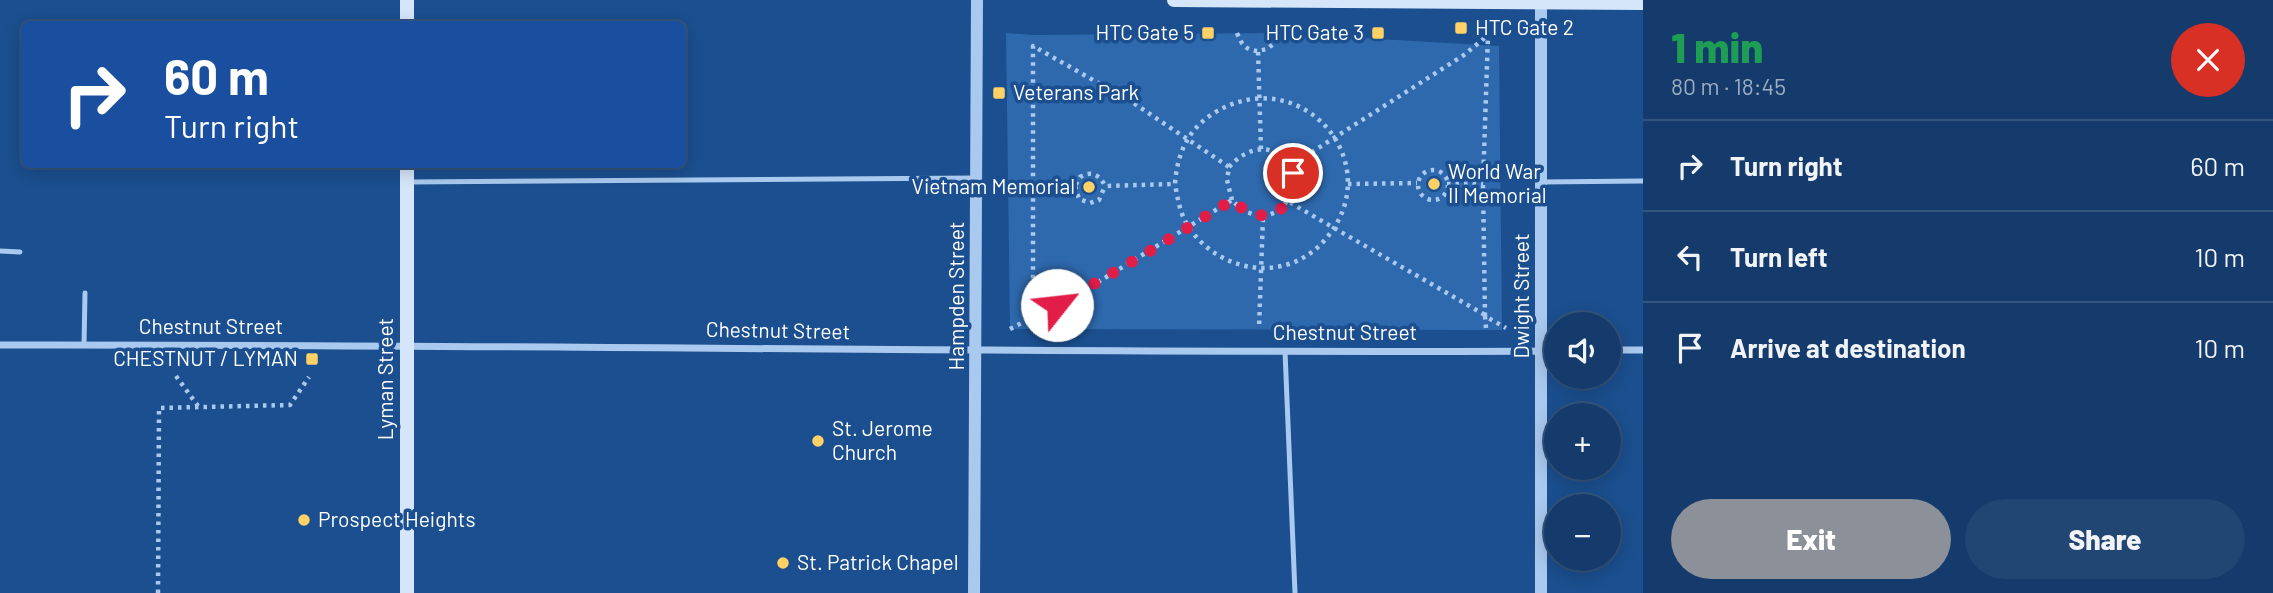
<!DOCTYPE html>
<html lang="en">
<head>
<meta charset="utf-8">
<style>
  :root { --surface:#143b6b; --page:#214673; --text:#f1f3f6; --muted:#9dadc1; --line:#33557e; --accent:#8c9099 }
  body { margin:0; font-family:Barlow,sans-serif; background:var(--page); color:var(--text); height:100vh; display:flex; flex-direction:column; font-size:26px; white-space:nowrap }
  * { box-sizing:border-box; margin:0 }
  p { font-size:23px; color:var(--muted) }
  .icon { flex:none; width:38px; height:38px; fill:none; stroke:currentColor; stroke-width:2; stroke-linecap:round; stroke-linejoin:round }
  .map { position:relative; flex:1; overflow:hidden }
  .details { display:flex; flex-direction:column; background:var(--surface); width:630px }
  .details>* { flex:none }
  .top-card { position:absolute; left:21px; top:21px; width:665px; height:147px; border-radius:10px; box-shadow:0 4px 18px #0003,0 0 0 2px var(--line); background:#1a4fa0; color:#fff; overflow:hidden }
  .tools { position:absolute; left:1544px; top:312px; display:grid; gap:14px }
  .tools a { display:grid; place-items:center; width:77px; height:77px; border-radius:50%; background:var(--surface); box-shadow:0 4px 18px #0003,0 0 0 2px var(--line); font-size:35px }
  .pin { position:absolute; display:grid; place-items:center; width:60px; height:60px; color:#fff; margin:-30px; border:4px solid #fff; border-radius:50%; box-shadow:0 2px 7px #0007 }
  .me { position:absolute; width:77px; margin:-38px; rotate:61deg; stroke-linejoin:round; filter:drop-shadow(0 0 5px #0008) }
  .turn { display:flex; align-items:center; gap:24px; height:147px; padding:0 28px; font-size:32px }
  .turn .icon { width:91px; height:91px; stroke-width:2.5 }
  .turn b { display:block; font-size:49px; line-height:60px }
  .round { display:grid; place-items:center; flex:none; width:74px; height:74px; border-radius:37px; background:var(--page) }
  .headline { display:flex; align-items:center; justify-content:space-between; height:119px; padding:0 28px }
  h1 { font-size:42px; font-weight:800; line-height:52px; color:#1e9e55 }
  .primary-button { display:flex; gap:14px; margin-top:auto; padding:14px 28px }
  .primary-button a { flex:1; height:80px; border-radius:42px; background:var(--accent); color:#fff; font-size:28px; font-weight:800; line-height:80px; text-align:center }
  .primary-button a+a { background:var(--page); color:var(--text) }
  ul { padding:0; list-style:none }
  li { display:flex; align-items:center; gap:21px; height:91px; padding:0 28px; border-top:2px solid var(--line) }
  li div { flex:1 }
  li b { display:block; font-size:26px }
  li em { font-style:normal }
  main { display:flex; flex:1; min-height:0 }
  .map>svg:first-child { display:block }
</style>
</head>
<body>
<main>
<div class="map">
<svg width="1643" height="593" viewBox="0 0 1643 593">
  <rect width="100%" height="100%" fill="#1b4f8f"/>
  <polygon fill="#2e69ad" points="1006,33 1033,35 1276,33 1499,46 1502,330 1010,329"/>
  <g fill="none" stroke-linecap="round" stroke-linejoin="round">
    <g stroke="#a9c9ee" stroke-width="4.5" stroke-dasharray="3.5 5" stroke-linecap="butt">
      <path d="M1237 33C1242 45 1245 50 1258 51"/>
      <polyline points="1261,149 1258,51 1267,49 1276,42 1276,33"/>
      <polyline points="1290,166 1464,55 1487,36"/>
      <path d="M1229 167C1260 133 1297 151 1293 196L1276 212 1263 217"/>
      <circle cx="1433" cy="185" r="15"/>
      <polyline points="1348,184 1417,183"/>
      <polyline points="1447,184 1483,184"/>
      <path d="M1034 186H1075L1080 177C1091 170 1100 175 1105 186L1175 184C1177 154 1188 129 1214 113 1302 59 1393 166 1323 242 1285 283 1221 273 1190 229 1180 215 1178 200 1175 184"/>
      <polyline points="1075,186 1079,199 1090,203 1099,200 1105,186"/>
      <polyline points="1293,196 1289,202 1485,315"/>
      <polyline points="1232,200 1227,180 1229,167 1132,102 1033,46 1033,306 1057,305 1072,298 1232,200 1243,211 1263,217 1259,328"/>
      <polyline points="1033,306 1033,317 1053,307"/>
      <polyline points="1485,316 1483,184 1488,35"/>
      <polyline points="1486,328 1485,316 1506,328"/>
      <polyline points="1010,329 1033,317 1033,329"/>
      <polyline points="176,376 198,406"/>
      <polyline points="158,593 159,408 290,405 309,377"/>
    </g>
    <g stroke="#a9c9ee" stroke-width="5">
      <polyline points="409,182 976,178"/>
      <polyline points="1541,182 1643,181"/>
      <polyline points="0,251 20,252"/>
      <polyline points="84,345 85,293"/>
      <polyline points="1285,351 1295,593"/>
    </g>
    <g stroke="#a9c9ee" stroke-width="7">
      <path d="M0 345C519 344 1037 354 1556 351"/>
      <polyline points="1608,350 1643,350"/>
    </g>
    <g stroke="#a9c9ee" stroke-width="12">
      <polyline points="1541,0 1541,593"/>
      <polyline points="974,593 977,0"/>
    </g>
    <g stroke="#d6e6fa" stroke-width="14">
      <polyline points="407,0 407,24"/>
      <polyline points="1174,0 1643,3"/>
      <polyline points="407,593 407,164"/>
    </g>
  </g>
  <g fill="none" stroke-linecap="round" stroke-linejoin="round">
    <path stroke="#e11d48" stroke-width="12" stroke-dasharray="0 21.6" d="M1057 305 1142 256 1232 200C1254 220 1274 222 1293 196V173"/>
  </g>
  <g fill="#ffd166" stroke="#1b4f8f" stroke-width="2.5">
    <rect x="1454" y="21" width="14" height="14" rx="3.5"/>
    <rect x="1201" y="26" width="14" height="14" rx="3.5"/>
    <rect x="1371" y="26" width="14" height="14" rx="3.5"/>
    <rect x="992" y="86" width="14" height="14" rx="3.5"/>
    <circle cx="1434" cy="184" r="7"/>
    <circle cx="1089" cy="187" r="7"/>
    <rect x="305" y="352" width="14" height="14" rx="3.5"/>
    <circle cx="818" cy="441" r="7"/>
    <circle cx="304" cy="520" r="7"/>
    <circle cx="783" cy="563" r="7"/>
  </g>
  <g text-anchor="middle" stroke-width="7" stroke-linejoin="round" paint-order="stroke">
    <g font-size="21" fill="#fff" stroke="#1b4f8f" text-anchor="start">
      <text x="1475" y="35">HTC Gate 2</text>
      <text x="1194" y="40" text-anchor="end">HTC Gate 5</text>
      <text x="1364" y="40" text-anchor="end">HTC Gate 3</text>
      <text x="1013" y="100">Veterans Park</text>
      <text x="1448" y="179">World War<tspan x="1448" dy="24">II Memorial</tspan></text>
      <text x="1075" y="194" text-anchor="end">Vietnam Memorial</text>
      <text x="298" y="366" text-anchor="end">CHESTNUT / LYMAN</text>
      <text x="832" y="436">St. Jerome<tspan x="832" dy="24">Church</tspan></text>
      <text x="318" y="527">Prospect Heights</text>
      <text x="797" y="570">St. Patrick Chapel</text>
    </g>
    <g font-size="21" fill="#fff" stroke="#1b4f8f">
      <text transform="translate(957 296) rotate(-90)" y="7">Hampden Street</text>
      <text transform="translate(1522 296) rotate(-90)" y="7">Dwight Street</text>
      <text x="211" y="334">Chestnut Street</text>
      <text transform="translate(778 331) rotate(1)" y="7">Chestnut Street</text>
      <text x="1345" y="340">Chestnut Street</text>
      <text transform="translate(386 379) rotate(-90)" y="7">Lyman Street</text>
    </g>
  </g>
</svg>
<div class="tools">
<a><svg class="icon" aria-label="sound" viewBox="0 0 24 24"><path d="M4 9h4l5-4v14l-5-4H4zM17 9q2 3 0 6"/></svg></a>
<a>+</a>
<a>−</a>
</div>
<div class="pin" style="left:1293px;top:173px;background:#d93025"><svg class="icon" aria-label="arrive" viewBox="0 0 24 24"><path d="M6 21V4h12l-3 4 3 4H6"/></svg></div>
<svg class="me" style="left:1057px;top:305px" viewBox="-20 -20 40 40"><circle r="19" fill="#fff"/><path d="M0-13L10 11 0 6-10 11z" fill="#e11d48"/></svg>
<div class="top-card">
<div class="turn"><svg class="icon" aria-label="right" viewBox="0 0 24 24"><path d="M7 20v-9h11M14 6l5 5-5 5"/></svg><div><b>60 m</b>Turn right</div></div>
</div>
</div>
<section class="details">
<div class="headline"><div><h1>1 min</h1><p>80 m · 18:45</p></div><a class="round" style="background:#d93025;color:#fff"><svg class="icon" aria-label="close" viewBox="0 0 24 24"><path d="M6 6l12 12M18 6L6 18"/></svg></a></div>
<ul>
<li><svg class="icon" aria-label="right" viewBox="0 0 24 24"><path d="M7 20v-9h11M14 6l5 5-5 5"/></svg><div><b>Turn right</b></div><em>60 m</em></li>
<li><svg class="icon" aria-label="left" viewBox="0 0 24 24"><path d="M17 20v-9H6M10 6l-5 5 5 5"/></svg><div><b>Turn left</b></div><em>10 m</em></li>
<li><svg class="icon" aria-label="arrive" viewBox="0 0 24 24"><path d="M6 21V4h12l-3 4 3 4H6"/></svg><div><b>Arrive at destination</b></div><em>10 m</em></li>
</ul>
<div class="primary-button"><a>Exit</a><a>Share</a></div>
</section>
</main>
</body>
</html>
